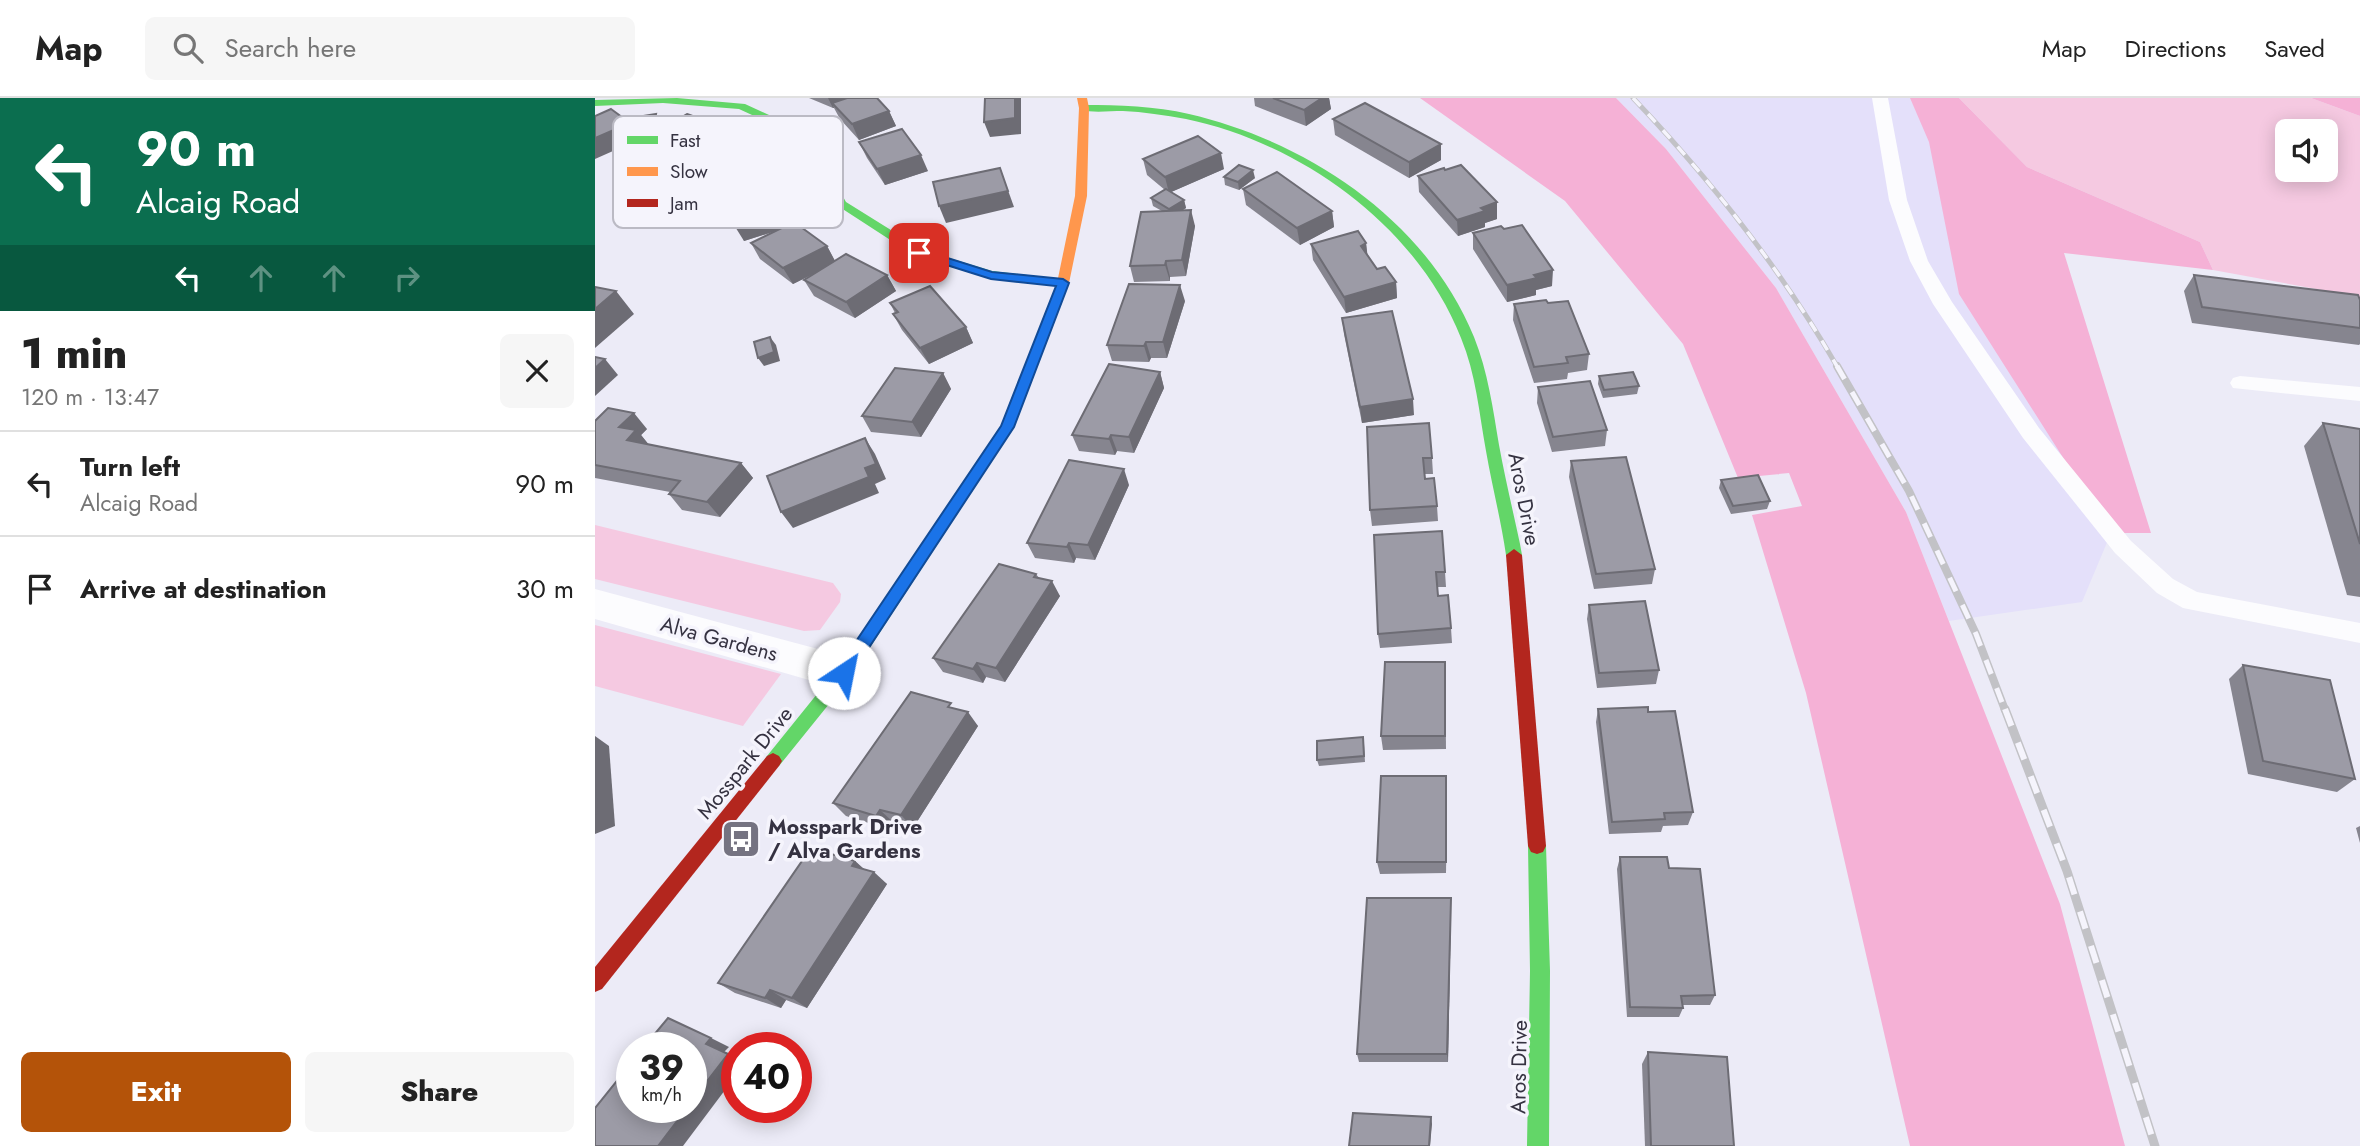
<!DOCTYPE html>
<html lang="en">
<head>
<meta charset="utf-8">
<style>
  :root { --surface:#fff; --page:#f6f6f6; --text:#222; --muted:#767676; --line:#e0e0e0; --accent:#b45309 }
  body { margin:0; font-family:Jost,sans-serif; background:var(--page); color:var(--text); height:100vh; display:flex; flex-direction:column; font-size:26px; white-space:nowrap }
  * { box-sizing:border-box; margin:0 }
  p { font-size:23px; color:var(--muted) }
  .icon { flex:none; width:38px; height:38px; fill:none; stroke:currentColor; stroke-width:2; stroke-linecap:round; stroke-linejoin:round }
  .map { position:relative; flex:1; overflow:hidden }
  .drawer { display:flex; flex-direction:column; background:var(--surface); width:595px }
  .drawer>* { flex:none }
  .hud { background:#0b6e4f; color:#fff; overflow:hidden }
  .tools { position:absolute; left:1680px; top:21px; display:grid; gap:14px }
  .tools a { display:grid; place-items:center; width:63px; height:63px; border-radius:10px; background:var(--surface); box-shadow:0 4px 18px #0003; font-size:35px }
  .speed { position:absolute; left:21px; top:934px; display:flex; gap:14px; font-size:35px; font-weight:700; text-align:center }
  .speed>* { display:grid; place-content:center; width:91px; height:91px; border-radius:50%; background:var(--surface); box-shadow:0 4px 18px #0003; line-height:1 }
  .speed small { font-size:18px; font-weight:400 }
  .speed .limit { border:10px solid #d22; background:#fff; color:#111 }
  .pin { position:absolute; display:grid; place-items:center; width:60px; height:60px; color:#fff; margin:-30px; border-radius:14px; box-shadow:0 4px 10px #0006 }
  .me { position:absolute; width:77px; margin:-38px; rotate:34deg; stroke-linejoin:round; filter:drop-shadow(0 0 5px #0008) }
  .turn { display:flex; align-items:center; gap:24px; height:147px; padding:0 21px; font-size:32px }
  .turn .icon { width:91px; height:91px; stroke-width:2.5 }
  .turn b { display:block; font-size:49px; line-height:60px }
  .lanes { display:flex; align-items:center; height:66px; padding:0 21px; background:#0003; justify-content:center; gap:35px; direction:ltr }
  .lanes .off { opacity:.35 }
  .round { display:grid; place-items:center; flex:none; width:74px; height:74px; border-radius:10px; background:var(--page) }
  .head { display:flex; align-items:center; justify-content:space-between; height:119px; padding:0 21px }
  h1 { font-size:42px; font-weight:800; line-height:52px }
  .cta { display:flex; gap:14px; margin-top:auto; padding:14px 21px }
  .cta a { flex:1; height:80px; border-radius:10px; background:var(--accent); color:#fff; font-size:28px; font-weight:800; line-height:80px; text-align:center }
  .cta a+a { background:var(--page); color:var(--text) }
  ul { padding:0; list-style:none }
  li { display:flex; align-items:center; gap:21px; height:105px; padding:0 21px; border-top:2px solid var(--line) }
  li div { flex:1 }
  li b { display:block; font-size:26px }
  li em { font-style:normal }
  header { display:flex; align-items:center; gap:42px; box-sizing:border-box; height:98px; padding:0 35px; background:var(--surface); border-bottom:2px solid var(--line) }
  header strong { font-size:33px }
  nav { display:flex; gap:38px; margin-inline-start:auto; font-size:24px }
  .search { width:490px; height:63px; background:var(--page); display:flex; align-items:center; gap:18px; box-sizing:border-box; padding:0 24px; border-radius:10px; color:var(--muted); font-size:26px }
  main { display:flex; flex:1; min-height:0 }
  .map>svg:first-child { display:block }
</style>
</head>
<body>
<header>
<strong>Map</strong>
<div class="search"><svg class="icon" aria-label="search" viewBox="0 0 24 24"><circle cx="10" cy="10" r="6"/><path d="M15 15l6 6"/></svg>Search here</div>
<nav><a>Map</a><a>Directions</a><a>Saved</a></nav>
</header>
<main>
<section class="drawer">
<div class="hud">
<div class="turn"><svg class="icon" aria-label="left" viewBox="0 0 24 24"><path d="M17 20v-9H6M10 6l-5 5 5 5"/></svg><div><b>90 m</b>Alcaig Road</div></div>
<div class="lanes"><svg class="icon" aria-label="left" viewBox="0 0 24 24"><path d="M17 20v-9H6M10 6l-5 5 5 5"/></svg><svg class="icon off" aria-label="ahead" viewBox="0 0 24 24"><path d="M12 20V5M6 11l6-6 6 6"/></svg><svg class="icon off" aria-label="ahead" viewBox="0 0 24 24"><path d="M12 20V5M6 11l6-6 6 6"/></svg><svg class="icon off" aria-label="right" viewBox="0 0 24 24"><path d="M7 20v-9h11M14 6l5 5-5 5"/></svg></div>
</div>
<div class="head"><div><h1>1 min</h1><p>120 m · 13:47</p></div><a class="round"><svg class="icon" aria-label="close" viewBox="0 0 24 24"><path d="M6 6l12 12M18 6L6 18"/></svg></a></div>
<ul>
<li><svg class="icon" aria-label="left" viewBox="0 0 24 24"><path d="M17 20v-9H6M10 6l-5 5 5 5"/></svg><div><b>Turn left</b><p>Alcaig Road</p></div><em>90 m</em></li>
<li><svg class="icon" aria-label="arrive" viewBox="0 0 24 24"><path d="M6 21V4h12l-3 4 3 4H6"/></svg><div><b>Arrive at destination</b></div><em>30 m</em></li>
</ul>
<div class="cta"><a>Exit</a><a>Share</a></div>
</section>
<div class="map">
<svg width="1765" height="1048" viewBox="0 0 1765 1048">
  <rect width="100%" height="100%" fill="#ecebf7"/>
  <polygon fill="#e4e0fa" points="1021,0 1315,0 1516,435 1487,504 1354,523 1311,414 1181,190 1071,51"/>
  <g fill="#f5c9e1" fill-rule="evenodd">
    <path d="M1364 0H1716L1765 18V199L1618 172 1605 144 1432 69ZM1692 33H1731V72H1692Z"/>
    <polygon points="0,427 238,485 246,496 245,504 225,532 209,533 0,481"/>
    <polygon points="0,527 186,576 148,628 0,588"/>
  </g>
  <g fill="#f5b1d6">
    <polygon points="825,0 1021,0 1071,51 1181,190 1311,414 1465,806 1530,1048 1315,1048 1211,595 1157,417 1207,408 1194,375 1143,380 1088,246 970,103"/>
    <polygon points="1315,0 1364,0 1432,69 1605,144 1618,172 1469,155 1556,435 1516,435 1364,196 1334,44"/>
    <polygon points="1716,0 1765,0 1765,18"/>
  </g>
  <g fill="none" stroke-linecap="round" stroke-linejoin="round">
    <g fill="#fcfcfe" fill-rule="evenodd">
      <polygon points="1277,0 1293,0 1312,102 1333,163 1357,204 1444,330 1536,443 1578,481 1602,494 1765,525 1765,545 1588,510 1562,495 1520,455 1428,340 1338,206 1315,163 1294,102"/>
      <polygon points="1645,278 1765,289 1765,303 1638,290 1635,285 1638,280"/>
    </g>
    <polygon fill="#fcfcfe" fill-rule="evenodd" points="0,491 249,558 263,563 269,575 263,587 249,592 0,521"/>
    <g fill="#63d668" fill-rule="evenodd">
      <polygon points="82,0 150,6 211,34 251,104 328,152 397,173 468,181 474,185 468,189 396,181 320,158 243,108 203,38 144,11 68,5 0,8 0,2"/>
      <path d="M489 7C524 7 560 8 594 16 714 44 831 122 879 239 893 274 898 311 904 347 910 380 918 413 925 446L927 457 924 461 919 463 911 457C906 422 897 388 891 353 884 315 881 276 866 240 822 128 706 45 591 21 570 17 548 14 528 13 514 13 499 15 485 12V8Z"/>
      <polygon points="449,231 455,235 417,332 255,580 184,668 178,671 172,668 169,663 172,658 243,570 406,328 443,235"/>
      <polygon points="942,740 948,742 951,748 955,873 954,1048 932,1048 935,873 933,748 936,742"/>
    </g>
    <polygon fill="#ff974d" fill-rule="evenodd" points="482,0 492,0 494,10 492,98 474,185 455,235 449,239 443,235 462,185 480,98 484,10"/>
    <g fill="#b3261e" fill-rule="evenodd">
      <polygon points="919,451 927,457 951,748 948,754 942,756 936,754 933,748 911,457"/>
      <polygon points="178,655 184,658 187,663 184,668 7,891 0,894 0,869 172,658"/>
    </g>
    <g stroke="#c2c2c6" stroke-width="5">
      <path id="rail-far2" d="M1038 0C1116 82 1186 171 1243 270"/>
    </g>
    <g stroke="#c2c2c6" stroke-width="8">
      <polyline id="rail-far1" points="1242,268 1314,393 1381,536 1410,612"/>
    </g>
    <g stroke="#c2c2c6" stroke-width="9">
      <polyline id="rail" points="1410,611 1472,773 1560,1048"/>
    </g>
    <use href="#rail-far2" stroke="#f5f4fc" stroke-width="3.5" stroke-dasharray="11" stroke-linecap="butt"/>
    <use href="#rail-far1" stroke="#f5f4fc" stroke-width="5" stroke-dasharray="15" stroke-linecap="butt"/>
    <use href="#rail" stroke="#f5f4fc" stroke-width="6" stroke-dasharray="18" stroke-linecap="butt"/>
  </g>
  <g fill="#86858f">
    <polygon points="214,0 282,0 294,13 301,28 264,42 245,21 239,10 238,10"/>
    <polygon points="659,0 734,0 736,11 711,28 660,8"/>
    <polygon points="738,21 846,46 846,62 814,80 740,37"/>
    <polygon points="67,31 151,37 160,53 154,57 195,126 232,148 240,163 292,177 301,193 260,220 219,198 209,182 223,173 198,186 165,161 156,145 181,133 149,143 126,65 77,47"/>
    <polygon points="264,44 333,73 290,87 272,60"/>
    <polygon points="548,61 629,71 576,94 589,102 591,110 588,112 600,128 591,178 575,179 575,183 539,184 535,168 567,113 558,108 556,100 570,92 552,77"/>
    <polygon points="850,72 902,121 890,125 890,129 863,138 824,94 823,78"/>
    <polygon points="629,79 660,80 644,92 630,87"/>
    <polygon points="648,91 737,113 739,129 705,147 651,107"/>
    <polygon points="909,131 957,188 941,192 941,197 912,204 878,151 878,135"/>
    <polygon points="771,145 772,157 782,171 801,184 802,200 751,215 718,162 716,146"/>
    <polygon points="1599,177 1765,202 1765,246 1764,247 1597,225 1589,193"/>
    <polygon points="590,203 572,260 556,260 554,264 517,263 512,247"/>
    <polygon points="295,205 371,229 378,245 334,266 307,232 298,216 300,215"/>
    <polygon points="953,205 994,256 992,272 973,275 972,281 939,285 918,222 919,206"/>
    <polygon points="747,220 819,317 767,325 749,236"/>
    <polygon points="565,274 569,290 539,355 522,353 520,357 484,353 477,337"/>
    <polygon points="348,275 356,291 326,339 276,334 267,318"/>
    <polygon points="1004,278 1044,288 1042,296 1008,300 1003,286"/>
    <polygon points="943,289 1012,332 1010,348 957,354 942,305"/>
    <polygon points="0,323 52,331 46,337 53,346 146,365 158,380 125,419 87,412 74,396 75,394 0,380"/>
    <polygon points="1728,325 1765,331 1765,499 1752,497 1709,348"/>
    <polygon points="772,329 837,360 838,376 830,376 830,381 842,408 843,423 777,428 775,412"/>
    <polygon points="976,363 1060,471 1057,486 999,491 974,379"/>
    <polygon points="1126,382 1175,403 1172,411 1136,416 1124,390"/>
    <polygon points="534,387 500,462 481,460 479,465 440,460 432,445"/>
    <polygon points="779,437 850,474 851,489 842,489 843,498 856,530 857,545 785,550 783,536"/>
    <polygon points="441,476 444,480 465,498 410,584 391,579 388,585 348,574 338,560"/>
    <polygon points="994,507 1064,572 1061,586 1002,590 992,521"/>
    <polygon points="850,564 851,651 788,652 786,638"/>
    <polygon points="1648,567 1760,681 1742,694 1653,676 1634,581"/>
    <polygon points="360,611 383,628 318,730 298,724 293,731 251,718 238,705"/>
    <polygon points="1003,611 1053,614 1098,714 1093,727 1068,728 1066,734 1014,736 1001,624"/>
    <polygon points="769,646 770,664 724,668 722,662"/>
    <polygon points="851,678 851,775 785,776 782,764"/>
    <polygon points="1765,728 1765,745 1761,730"/>
    <polygon points="1025,759 1074,770 1120,897 1115,907 1088,907 1088,910 1084,919 1032,919 1022,771"/>
    <polygon points="260,763 269,771 292,786 212,910 191,902 186,910 140,895 123,885"/>
    <polygon points="856,811 853,964 764,964 762,956"/>
    <polygon points="1053,954 1139,1048 1050,1048 1047,966"/>
  </g>
  <g fill="#6d6c74">
    <polygon points="233,0 257,0 237,5 239,10 238,10"/>
    <polygon points="420,0 426,0 426,36 395,39 389,24"/>
    <polygon points="727,0 734,0 736,11 711,28 709,12"/>
    <polygon points="294,13 301,28 264,42 257,26"/>
    <polygon points="61,16 66,24 64,34 52,35 47,27"/>
    <polygon points="35,25 45,41 0,61 0,40"/>
    <polygon points="151,37 160,53 135,68 125,52"/>
    <polygon points="846,46 846,62 814,80 814,64"/>
    <polygon points="626,55 629,71 574,95 570,79"/>
    <polygon points="326,57 333,73 290,87 282,71"/>
    <polygon points="405,70 419,109 351,125 344,108"/>
    <polygon points="658,72 660,80 644,92 643,84"/>
    <polygon points="589,102 591,110 576,119 574,111"/>
    <polygon points="902,104 902,121 890,125 890,129 863,138 862,122 886,110"/>
    <polygon points="187,112 196,128 149,143 139,127"/>
    <polygon points="596,112 600,128 591,178 587,162"/>
    <polygon points="737,113 739,129 705,147 702,130"/>
    <polygon points="771,145 773,161 766,148"/>
    <polygon points="232,148 241,165 198,186 188,170"/>
    <polygon points="571,163 575,179 575,183 570,167"/>
    <polygon points="958,172 957,188 941,192 941,197 912,204 912,187 939,177"/>
    <polygon points="292,177 301,193 260,220 251,204"/>
    <polygon points="801,184 802,200 751,215 749,199"/>
    <polygon points="585,187 590,203 572,260 568,244"/>
    <polygon points="21,193 39,216 0,250 0,211"/>
    <polygon points="371,229 378,245 334,266 325,250"/>
    <polygon points="175,239 181,247 185,263 169,268 163,260"/>
    <polygon points="551,244 556,260 554,264 549,248"/>
    <polygon points="10,261 23,277 0,298 0,270"/>
    <polygon points="565,274 569,290 539,355 534,339"/>
    <polygon points="348,275 356,291 326,339 317,324"/>
    <polygon points="818,301 819,317 767,325 765,309"/>
    <polygon points="39,315 52,331 46,337 55,348 32,342 24,329"/>
    <polygon points="516,337 522,353 520,357 514,341"/>
    <polygon points="270,340 280,356 291,381 280,386 284,395 198,430 186,414 270,370"/>
    <polygon points="146,365 158,380 125,419 112,404"/>
    <polygon points="529,371 534,387 500,462 493,447"/>
    <polygon points="474,445 481,460 479,465 472,449"/>
    <polygon points="457,483 465,498 410,584 401,570"/>
    <polygon points="382,565 391,579 388,585 378,571"/>
    <polygon points="373,614 383,628 318,730 306,717"/>
    <polygon points="0,638 14,648 20,728 0,736"/>
    <polygon points="851,678 852,691 851,775"/>
    <polygon points="285,712 298,724 293,731 281,718"/>
    <polygon points="260,763 273,775 257,768"/>
    <polygon points="279,774 292,786 212,910 197,900"/>
    <polygon points="856,800 856,811 853,964 852,956"/>
    <polygon points="175,892 191,902 186,910 170,900"/>
    <polygon points="116,940 134,949 129,954 111,946"/>
    <polygon points="133,956 142,960 142,976 88,1048 63,1048 92,1010 96,1010 96,1004"/>
    <polygon points="836,1019 837,1026 835,1048 834,1048"/>
  </g>
  <g fill="#9c9ba6" stroke="#6d6c74" stroke-width="2">
    <polygon points="252,0 282,0 294,13 257,26 237,5"/>
    <polygon points="390,0 420,0 420,20 389,24"/>
    <polygon points="678,0 727,0 709,12"/>
    <polygon points="770,5 846,46 814,64 738,21"/>
    <polygon points="16,11 35,25 0,40 0,18"/>
    <polygon points="61,16 59,25 47,27 49,18"/>
    <polygon points="92,16 151,37 125,52 67,31"/>
    <polygon points="307,31 326,57 282,71 264,44"/>
    <polygon points="603,38 626,55 570,79 548,61"/>
    <polygon points="644,67 658,72 643,84 629,79"/>
    <polygon points="866,67 902,104 886,110 890,113 862,122 823,78 849,70 850,72"/>
    <polygon points="405,70 413,93 344,108 338,84"/>
    <polygon points="682,74 737,113 702,130 648,91"/>
    <polygon points="571,91 589,102 574,111 556,100"/>
    <polygon points="596,112 587,162 571,163 570,167 535,168 546,114"/>
    <polygon points="199,124 232,148 188,170 156,145"/>
    <polygon points="927,127 958,172 939,177 942,180 912,187 878,135 906,128 909,131"/>
    <polygon points="763,133 771,145 766,148 782,171 790,169 801,184 749,199 716,146"/>
    <polygon points="251,156 292,177 251,204 209,182"/>
    <polygon points="1599,177 1763,197 1765,202 1765,230 1607,209"/>
    <polygon points="534,186 585,187 568,244 551,244 549,248 512,247"/>
    <polygon points="335,188 371,229 325,250 298,216 303,214 295,205"/>
    <polygon points="0,189 21,193 0,211"/>
    <polygon points="951,202 953,205 973,203 994,256 971,259 973,265 939,269 919,206"/>
    <polygon points="797,213 818,301 765,309 747,220"/>
    <polygon points="175,239 179,254 163,260 159,244"/>
    <polygon points="0,259 10,261 0,270"/>
    <polygon points="514,266 565,274 534,339 516,337 514,341 477,337"/>
    <polygon points="300,270 348,275 317,324 267,318"/>
    <polygon points="1038,274 1044,288 1009,292 1004,278"/>
    <polygon points="995,283 1012,332 958,339 943,289"/>
    <polygon points="13,310 39,315 24,329 41,332 32,342 146,365 112,404 74,396 85,383 0,367 0,323"/>
    <polygon points="834,325 837,360 828,360 830,381 839,380 842,408 775,412 772,329"/>
    <polygon points="1728,325 1765,331 1765,446"/>
    <polygon points="270,340 281,366 270,370 274,379 186,414 172,378"/>
    <polygon points="1031,359 1060,471 1001,476 976,363"/>
    <polygon points="474,362 529,371 493,447 474,445 472,449 432,445"/>
    <polygon points="1163,377 1175,403 1138,408 1126,382"/>
    <polygon points="847,433 850,474 841,474 843,498 853,497 856,530 783,536 779,437"/>
    <polygon points="404,466 441,476 439,479 457,483 401,570 382,565 378,571 338,560"/>
    <polygon points="1050,503 1064,572 1004,575 994,507"/>
    <polygon points="790,564 850,564 850,638 786,638"/>
    <polygon points="1648,567 1735,582 1760,681 1668,663"/>
    <polygon points="316,594 356,605 353,609 373,614 306,717 285,712 281,718 238,705"/>
    <polygon points="1053,609 1053,614 1080,613 1098,714 1069,715 1070,721 1017,724 1003,611"/>
    <polygon points="768,639 769,658 722,662 722,643"/>
    <polygon points="786,678 851,678 851,764 782,764"/>
    <polygon points="0,685 2,715 0,716"/>
    <polygon points="216,750 260,763 257,768 279,774 197,900 175,892 170,900 123,885"/>
    <polygon points="1025,759 1072,759 1074,770 1105,771 1120,897 1086,898 1088,910 1035,909"/>
    <polygon points="772,800 856,800 852,956 762,956"/>
    <polygon points="73,920 116,940 111,946 133,956 96,1004 96,950 48,950"/>
    <polygon points="1053,954 1132,959 1139,1048 1056,1048"/>
    <polygon points="37,964 37,1010 92,1010 63,1048 0,1048 0,1010"/>
    <polygon points="758,1015 836,1019 834,1048 754,1048"/>
  </g>
  <polygon fill="#1a73e8" stroke="#114b97" stroke-width="2" points="324,151 397,174 468,181 474,185 419,329 254,580 243,580 240,575 243,570 406,328 461,188 396,181 320,157 318,155"/>
  <defs>
    <g id="bus-square" transform="scale(2.0125)"><rect x="-9" y="-9" width="18" height="18" rx="4" fill="#757381" stroke="#f5f4fc"/><path d="M-5-6H5V4H4V6H2V4H-2V6H-4V4H-5ZM-3.5-4V0h7V-4ZM-3.5 1.2v1.5H-2V1.2ZM2 1.2v1.5H3.5V1.2Z" fill="#fff"/></g>
  </defs>
  <g fill-rule="evenodd">
    <use href="#bus-square" x="146" y="741"/>
  </g>
  <g text-anchor="middle" stroke-width="7" stroke-linejoin="round" paint-order="stroke">
    <g font-size="21" fill="#353241" stroke="#f5f4fc">
      <text transform="translate(929 401) rotate(79)" y="7">Aros Drive</text>
      <text transform="translate(124 541) rotate(15)" y="7">Alva Gardens</text>
      <text transform="translate(150 665) rotate(-51)" y="7">Mosspark Drive</text>
      <text transform="translate(924 969) rotate(-89)" y="7">Aros Drive</text>
    </g>
    <g font-size="21" font-weight="bold" fill="#353241" stroke="#f5f4fc" text-anchor="start">
      <text x="173" y="736">Mosspark Drive<tspan x="173" dy="24">/ Alva Gardens</tspan></text>
    </g>
  </g>
  <rect x="18" y="18" width="230" height="112" rx="10" fill="#f5f4fc" stroke="#bbbac4" stroke-width="2"/>
  <rect x="32" y="38" width="31" height="8" fill="#63d668"/>
  <rect x="32" y="69" width="31" height="9" fill="#ff974d"/>
  <rect x="32" y="101" width="31" height="8" fill="#b3261e"/>
  <g font-size="19" fill="#353241">
    <text x="75" y="49">Fast</text>
    <text x="75" y="80">Slow</text>
    <text x="75" y="112">Jam</text>
  </g>
</svg>
<div class="tools">
<a><svg class="icon" aria-label="sound" viewBox="0 0 24 24"><path d="M4 9h4l5-4v14l-5-4H4zM17 9q2 3 0 6"/></svg></a>
</div>
<div class="speed"><div>39<small>km/h</small></div><div class="limit">40</div></div>
<div class="pin" style="left:324px;top:155px;background:#d93025"><svg class="icon" aria-label="arrive" viewBox="0 0 24 24"><path d="M6 21V4h12l-3 4 3 4H6"/></svg></div>
<svg class="me" style="left:249px;top:575px" viewBox="-20 -20 40 40"><circle r="19" fill="#fff"/><path d="M0-13L10 11 0 6-10 11z" fill="#1a73e8"/></svg>
</div>
</main>
</body>
</html>
